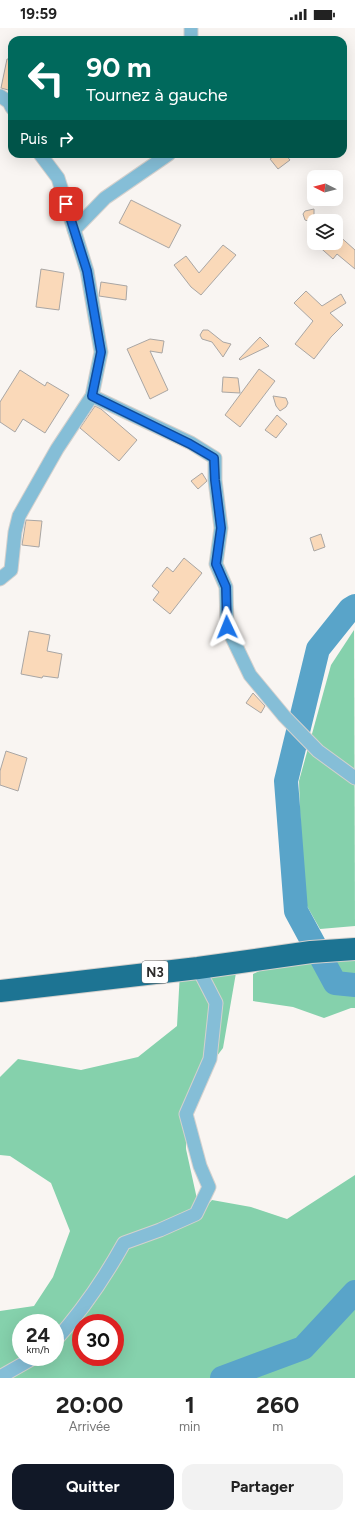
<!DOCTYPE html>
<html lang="fr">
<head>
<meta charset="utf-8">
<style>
  :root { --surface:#fff; --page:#f2f2f2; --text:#222; --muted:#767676; --accent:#111827 }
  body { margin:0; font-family:Figtree,sans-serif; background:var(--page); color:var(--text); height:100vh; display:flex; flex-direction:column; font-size:15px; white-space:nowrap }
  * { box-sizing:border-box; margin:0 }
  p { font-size:13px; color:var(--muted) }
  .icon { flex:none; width:22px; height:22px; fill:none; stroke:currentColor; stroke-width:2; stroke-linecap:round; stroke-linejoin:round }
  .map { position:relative; height:1350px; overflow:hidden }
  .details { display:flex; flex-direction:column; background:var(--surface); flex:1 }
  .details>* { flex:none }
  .banner { position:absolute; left:8px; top:8px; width:339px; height:122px; border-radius:12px; box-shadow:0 4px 16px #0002; background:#00695c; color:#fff; overflow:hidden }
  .needle { width:26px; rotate:276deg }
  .controls { position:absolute; left:307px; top:142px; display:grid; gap:8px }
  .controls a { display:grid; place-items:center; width:36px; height:36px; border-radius:8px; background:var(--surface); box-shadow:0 4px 16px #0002; font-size:20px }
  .speed { position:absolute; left:12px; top:1286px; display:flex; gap:8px; font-size:20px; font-weight:700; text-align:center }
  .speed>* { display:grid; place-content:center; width:52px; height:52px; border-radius:50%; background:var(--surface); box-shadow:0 4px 16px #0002; line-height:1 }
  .speed small { font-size:10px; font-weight:400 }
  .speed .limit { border:6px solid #d22; background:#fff; color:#111 }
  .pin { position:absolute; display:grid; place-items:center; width:34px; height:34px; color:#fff; margin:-17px; border-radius:8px; box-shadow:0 2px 6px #0006 }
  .me { position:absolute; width:44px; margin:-22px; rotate:358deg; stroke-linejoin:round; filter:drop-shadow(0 0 3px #0008) }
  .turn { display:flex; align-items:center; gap:14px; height:84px; padding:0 12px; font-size:18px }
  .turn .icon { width:52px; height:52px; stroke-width:2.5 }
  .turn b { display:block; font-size:28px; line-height:34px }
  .then { display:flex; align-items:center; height:38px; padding:0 12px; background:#0003; gap:8px; font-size:15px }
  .eta { display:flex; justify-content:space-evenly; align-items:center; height:68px; text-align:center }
  .eta b { font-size:24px; font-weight:700; line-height:28px }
  .primary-button { display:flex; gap:8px; margin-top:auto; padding:8px 12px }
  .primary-button a { flex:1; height:46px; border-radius:12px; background:var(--accent); color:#fff; font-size:16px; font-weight:700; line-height:46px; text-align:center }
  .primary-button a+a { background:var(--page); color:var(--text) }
  .status { display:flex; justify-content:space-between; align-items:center; height:28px; padding:0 20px; background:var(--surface); direction:ltr }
  .status svg { height:11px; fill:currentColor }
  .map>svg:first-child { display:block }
</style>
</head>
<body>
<div class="status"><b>19:59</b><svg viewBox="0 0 49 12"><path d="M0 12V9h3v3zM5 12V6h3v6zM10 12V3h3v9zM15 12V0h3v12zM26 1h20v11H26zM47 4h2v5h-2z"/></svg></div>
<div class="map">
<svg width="355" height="1350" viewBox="0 0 355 1350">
  <rect width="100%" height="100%" fill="#f9f5f2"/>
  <g fill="#85d1ac" fill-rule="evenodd">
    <polygon points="354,602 355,898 320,901 303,871 299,753 331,637"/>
    <polygon points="355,917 355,980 351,980 324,990 293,979 253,973 253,946 307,921"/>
    <path d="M237 939 223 1020 186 1069V1121L197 1171 191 1195 212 1172 251 1179 287 1191 355 1147V1350H0V1283L34 1278 53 1249 70 1203 51 1155 10 1128 0 1127V1049L18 1031 81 1042 138 1029 177 998 180 944ZM21 1295H55V1329H21ZM81 1295H115V1329H81Z"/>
  </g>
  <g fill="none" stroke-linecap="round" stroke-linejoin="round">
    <g stroke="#59a4c9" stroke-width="24">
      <polyline points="355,578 350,581 318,621 286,753 296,883 335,955 355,957"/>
      <polyline points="222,1350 303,1320 355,1264"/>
    </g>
  </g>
  <g fill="#fad9b9" stroke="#a9a6a4">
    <polygon points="7,31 12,31 12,63 1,60"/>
    <polygon points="277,126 285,126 290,132 278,141 270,131"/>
    <polygon points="131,172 181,197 169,220 119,195"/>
    <polygon points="314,181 314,195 305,192 303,186 305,183"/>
    <polygon points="336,205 355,222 355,241 337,226 333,231 315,215 336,215"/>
    <polygon points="223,217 236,227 201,267 191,259 174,237 186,228 199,245"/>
    <polygon points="41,241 64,245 59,282 36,279"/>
    <polygon points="101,254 127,258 126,272 99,268"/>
    <polygon points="306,263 322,278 341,266 346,275 330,285 343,297 331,309 314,331 295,316 313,293 294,275"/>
    <polygon points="203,302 208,302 223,314 231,316 223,329 212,314 202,311 200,307"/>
    <polygon points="260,309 269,318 240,332 239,331"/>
    <polygon points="150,311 164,313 162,325 150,323 168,362 150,371 127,321"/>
    <polygon points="259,341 275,353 240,399 225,387"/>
    <polygon points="20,342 45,358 47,354 69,367 45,405 23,391 15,404 0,394 0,374"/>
    <polygon points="223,349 238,350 240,365 222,364"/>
    <polygon points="273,368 286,370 288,375 286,379 280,383 276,378"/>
    <polygon points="95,378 101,381 137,412 119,433 80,400"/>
    <polygon points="277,387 287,396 276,410 265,402"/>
    <polygon points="202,445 207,453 198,461 191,453"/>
    <polygon points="26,492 42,493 39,519 22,517"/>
    <polygon points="321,506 325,519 314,523 310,510"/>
    <polygon points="184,530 202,545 170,586 153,572 159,564 152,558 167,539 173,544"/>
    <polygon points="29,603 50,607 47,623 62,626 58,650 43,648 42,650 21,646"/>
    <polygon points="253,665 265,678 261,685 246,675"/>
    <polygon points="6,723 27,730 18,763 0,757 0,743"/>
  </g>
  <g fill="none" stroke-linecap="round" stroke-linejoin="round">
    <g stroke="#d4d1ce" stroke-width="15">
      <g id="street">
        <polyline points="191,0 191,12"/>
        <polyline points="0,68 9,74 12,80"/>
        <polyline points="74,202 105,170 169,126"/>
        <polyline points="92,368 191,415 215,430 215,452 221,500 216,536 226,559 227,599 250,647 284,688 318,723 355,750"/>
        <polyline points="0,551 11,542 15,504 19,488 57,421 92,368 101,324 87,243 58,150 40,126"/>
        <path d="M55 1313C82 1283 104 1251 124 1215L160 1202 196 1186 209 1159 200 1138 186 1086 210 1031 216 975 198 940"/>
        <polyline points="0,1349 35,1329"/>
      </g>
    </g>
    <g stroke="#d4d1ce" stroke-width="24">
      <polyline id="highway" points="0,963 198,940 311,924 355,921"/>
    </g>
    <use href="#street" stroke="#85bed7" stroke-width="13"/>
    <use href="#highway" stroke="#1d7493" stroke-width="22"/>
  </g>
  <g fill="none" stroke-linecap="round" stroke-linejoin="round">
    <g stroke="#114b97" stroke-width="10">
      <polyline id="route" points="66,176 87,243 101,324 92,368 190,416 214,430 215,452 221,500 216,536 226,559 227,599"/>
    </g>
    <use href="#route" stroke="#1a73e8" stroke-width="7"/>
  </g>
  <g text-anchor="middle" stroke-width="4" stroke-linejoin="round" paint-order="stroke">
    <rect fill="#fff" stroke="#6c6b6b" stroke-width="1" x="142" y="933" width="26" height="22" rx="3"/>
    <g font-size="13" font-weight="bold" fill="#2d2c2b">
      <text x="155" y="949">N3</text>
    </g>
  </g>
</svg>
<div class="controls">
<a><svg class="needle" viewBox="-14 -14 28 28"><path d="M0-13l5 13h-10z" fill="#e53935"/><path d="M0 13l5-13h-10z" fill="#767676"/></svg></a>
<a><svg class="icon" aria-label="layers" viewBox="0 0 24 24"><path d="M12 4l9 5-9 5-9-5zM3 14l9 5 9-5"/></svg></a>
</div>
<div class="speed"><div>24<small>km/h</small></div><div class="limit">30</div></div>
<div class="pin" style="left:66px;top:176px;background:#d93025"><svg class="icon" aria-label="arrive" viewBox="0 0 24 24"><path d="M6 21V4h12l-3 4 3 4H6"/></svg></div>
<svg class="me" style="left:227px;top:599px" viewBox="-20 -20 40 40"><path d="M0-17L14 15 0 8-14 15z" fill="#1a73e8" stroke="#fff" stroke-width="4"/></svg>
<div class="banner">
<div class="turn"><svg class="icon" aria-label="left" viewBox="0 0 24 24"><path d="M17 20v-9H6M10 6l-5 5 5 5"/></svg><div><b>90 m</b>Tournez à gauche</div></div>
<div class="then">Puis<svg class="icon" aria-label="right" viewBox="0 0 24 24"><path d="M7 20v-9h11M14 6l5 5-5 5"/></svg></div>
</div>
</div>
<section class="details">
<div class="eta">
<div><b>20:00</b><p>Arrivée</p></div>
<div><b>1</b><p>min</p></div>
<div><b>260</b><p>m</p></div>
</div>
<div class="primary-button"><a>Quitter</a><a>Partager</a></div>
</section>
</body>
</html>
